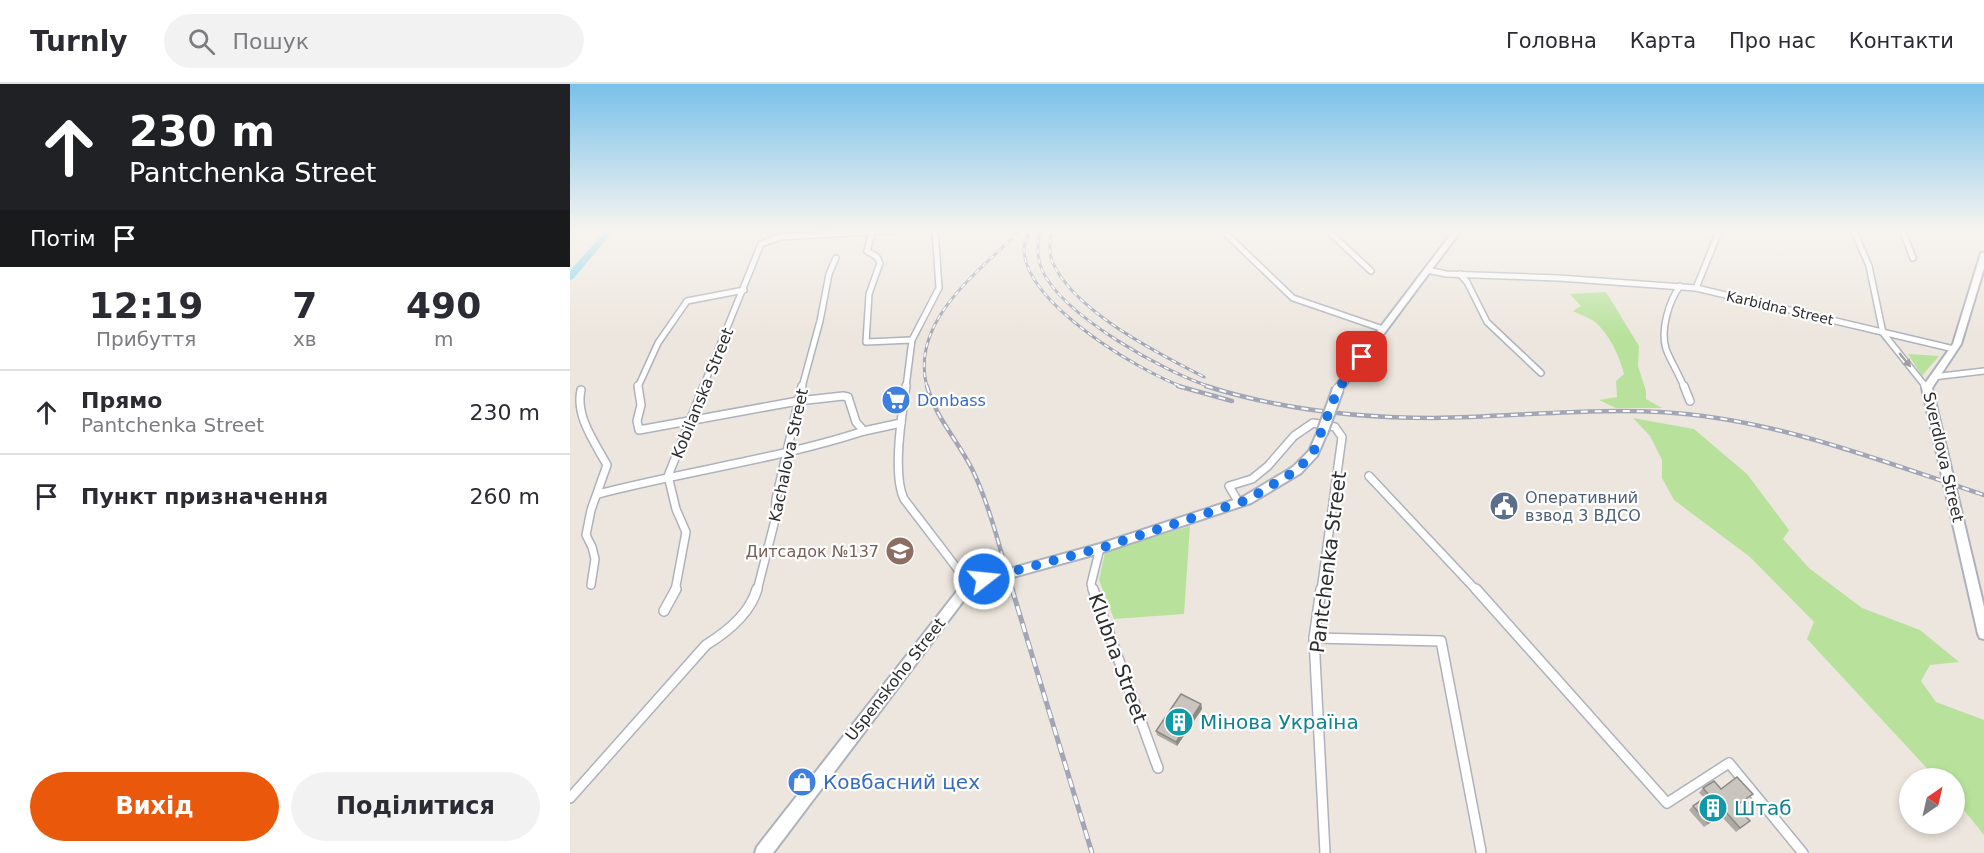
<!DOCTYPE html>
<html lang="uk">
<head>
<meta charset="utf-8">
<style>
  :root { --surface:#fff; --page:#f2f2f3; --text:#2b2b33; --muted:#7c7c81; --line:#e1e1e2; --accent:#ea580c }
  body { margin:0; font-family:"DejaVu Sans",sans-serif; background:var(--page); color:var(--text); height:100vh; display:flex; flex-direction:column; font-size:22px; white-space:nowrap }
  * { box-sizing:border-box; margin:0 }
  p { font-size:20px; color:var(--muted) }
  .icon { flex:none; width:33px; height:33px; fill:none; stroke:currentColor; stroke-width:2; stroke-linecap:round; stroke-linejoin:round }
  .map { position:relative; flex:1; overflow:hidden }
  .drawer { display:flex; flex-direction:column; background:var(--surface); width:570px }
  .drawer>* { flex:none }
  .top-card { background:#202124; color:#fff; overflow:hidden }
  .needle { width:39px; rotate:34deg }
  .tools { position:absolute; left:1329px; top:684px; display:grid; gap:12px }
  .tools a { display:grid; place-items:center; width:66px; height:66px; border-radius:50%; background:var(--surface); box-shadow:0 3px 9px #0003; font-size:30px }
  .pin { position:absolute; display:grid; place-items:center; width:51px; height:51px; color:#fff; margin:-26px; border-radius:12px; box-shadow:0 3px 9px #0006 }
  .me { position:absolute; width:66px; margin:-33px; rotate:74deg; stroke-linejoin:round; filter:drop-shadow(0 0 4px #0008) }
  .turn { display:flex; align-items:center; gap:21px; height:126px; padding:0 30px; font-size:27px }
  .turn .icon { width:78px; height:78px; stroke-width:2.5 }
  .turn b { display:block; font-size:42px; line-height:51px }
  .then { display:flex; align-items:center; height:57px; padding:0 30px; background:#0003; gap:12px; font-size:22px }
  .eta { display:flex; justify-content:space-evenly; align-items:center; height:102px; text-align:center }
  .eta b { font-size:36px; font-weight:700; line-height:42px }
  .cta { display:flex; gap:12px; margin-top:auto; padding:12px 30px }
  .cta a { flex:1; height:69px; border-radius:36px; background:var(--accent); color:#fff; font-size:24px; font-weight:700; line-height:69px; text-align:center }
  .cta a+a { background:var(--page); color:var(--text) }
  ul { padding:0; list-style:none }
  li { display:flex; align-items:center; gap:18px; height:84px; padding:0 30px; border-top:2px solid var(--line) }
  li div { flex:1 }
  li b { display:block; font-size:22px }
  li em { font-style:normal }
  header { display:flex; align-items:center; gap:36px; box-sizing:border-box; height:84px; padding:0 30px; background:var(--surface); border-bottom:2px solid var(--line) }
  header strong { font-size:28px }
  nav { display:flex; gap:33px; margin-inline-start:auto; font-size:21px }
  .search { width:420px; height:54px; background:var(--page); display:flex; align-items:center; gap:15px; box-sizing:border-box; padding:0 21px; border-radius:33px; color:var(--muted); font-size:22px }
  main { display:flex; flex:1; min-height:0 }
  .map>svg:first-child { display:block }
</style>
</head>
<body>
<header>
<strong>Turnly</strong>
<div class="search"><svg class="icon" aria-label="search" viewBox="0 0 24 24"><circle cx="10" cy="10" r="6"/><path d="M15 15l6 6"/></svg>Пошук</div>
<nav><a>Головна</a><a>Карта</a><a>Про нас</a><a>Контакти</a></nav>
</header>
<main>
<section class="drawer">
<div class="top-card">
<div class="turn"><svg class="icon" aria-label="ahead" viewBox="0 0 24 24"><path d="M12 20V5M6 11l6-6 6 6"/></svg><div><b>230 m</b>Pantchenka Street</div></div>
<div class="then">Потім<svg class="icon" aria-label="arrive" viewBox="0 0 24 24"><path d="M6 21V4h12l-3 4 3 4H6"/></svg></div>
</div>
<div class="eta">
<div><b>12:19</b><p>Прибуття</p></div>
<div><b>7</b><p>хв</p></div>
<div><b>490</b><p>m</p></div>
</div>
<ul>
<li><svg class="icon" aria-label="ahead" viewBox="0 0 24 24"><path d="M12 20V5M6 11l6-6 6 6"/></svg><div><b>Прямо</b><p>Pantchenka Street</p></div><em>230 m</em></li>
<li><svg class="icon" aria-label="arrive" viewBox="0 0 24 24"><path d="M6 21V4h12l-3 4 3 4H6"/></svg><div><b>Пункт призначення</b></div><em>260 m</em></li>
</ul>
<div class="cta"><a>Вихід</a><a>Поділитися</a></div>
</section>
<div class="map">
<svg width="1414" height="769" viewBox="0 0 1414 769">
  <rect width="100%" height="100%" fill="#ede6de"/>
  <g fill="#b8e29c">
    <path d="M1036 208 1069 262 1068 282 1076 307V315L1092 324H1046L1029 316 1047 313 1046 297 1054 290C1049 271 1040 251 1025 238 1019 233 1010 231 1003 227L1011 222 1000 210Z"/>
    <polygon points="1338,270 1369,272 1352,292"/>
    <polygon points="1063,334 1124,345 1177,390 1219,446 1213,455 1239,484 1292,524 1350,546 1389,578 1360,581 1351,597 1366,618 1414,636 1414,751 1385,715 1384,694 1366,694 1237,555 1244,538 1180,473 1104,416 1092,394 1092,376 1080,352"/>
    <polygon points="620,442 614,530 544,535 529,496 535,468"/>
  </g>
  <g fill="none" stroke-linecap="round" stroke-linejoin="round">
    <polygon fill="#74d4ed" fill-rule="evenodd" points="37,145 45,145 3,195 0,196 0,187"/>
    <g stroke="#aeb2bc" stroke-width="8">
      <g id="street-far2">
        <polyline points="651,145 723,214 813,245"/>
        <polyline points="756,145 801,187"/>
        <polyline points="1283,145 1299,182 1313,249 1356,303"/>
        <polyline points="1332,145 1343,174"/>
        <polyline points="1360,145 1368,146"/>
        <polyline points="302,149 297,167 307,173 310,179 299,210 296,258 342,256"/>
        <polyline points="857,186 876,190 989,194 1126,204 1384,265"/>
        <polyline points="890,190 897,198 917,238 971,289"/>
        <path d="M1110 202C1099 217 1090 246 1096 265 1101 278 1109 290 1114 303"/>
        <polyline points="1126,204 1150,145"/>
        <polyline points="1363,293 1414,287"/>
        <polyline points="68,303 88,259 117,217 174,206"/>
        <polyline points="133,303 191,160 210,153 350,145"/>
        <polyline points="232,303 250,237 259,190 266,174"/>
        <polyline points="336,303 342,256 369,204 365,145"/>
      </g>
    </g>
    <g stroke="#aeb2bc" stroke-width="10">
      <g id="street-far1">
        <polyline points="68,302 71,321 67,337 69,346 228,317 273,312 278,313 286,338 294,347 331,339"/>
        <path d="M336 302C332 330 322 390 334 415L399 500"/>
        <polyline points="1114,302 1120,317"/>
        <polyline points="1355,302 1357,304"/>
        <path d="M11 306C5 332 25 359 37 381L21 426 16 451 22 463 25 475 21 501"/>
        <polyline points="799,392 907,507"/>
        <path d="M28 410C116 387 208 375 294 347"/>
        <polyline points="669,419 659,402 682,395 698,382 724,352 743,339 765,343 772,353 751,507"/>
        <polyline points="105,507 116,448 106,425 98,392 134,302"/>
        <polyline points="187,507 205,436 206,415 232,302"/>
        <polyline points="523,507 521,500 530,464"/>
      </g>
    </g>
    <g stroke="#aeb2bc" stroke-width="12">
      <g id="street">
        <polyline points="523,505 588,684"/>
        <polyline points="751,505 744,554 755,769"/>
        <polyline points="906,505 1097,719 1159,679 1233,769"/>
        <polyline points="94,527 106,505"/>
        <polyline points="744,554 871,557 911,767"/>
        <path d="M0 714 136 561C157 548 180 530 187 505"/>
      </g>
    </g>
    <g stroke="#aeb2bc" stroke-width="4">
      <g id="secondary">
        <polygon points="885,145 892,145 771,307 765,307 763,305 765,303"/>
        <polygon points="1411,169 1414,169 1414,184 1391,260 1362,304 1414,523 1414,555 1410,554 1408,550 1352,304 1383,260"/>
        <polygon points="752,346 757,349 747,372 731,389 681,419 530,469 403,504 203,769 185,769 187,763 395,497 530,460 673,413 723,383 739,367 748,347"/>
      </g>
    </g>
    <use href="#street-far2" stroke="#fff" stroke-width="5"/>
    <use href="#street-far1" stroke="#fff" stroke-width="7"/>
    <use href="#street" stroke="#fff" stroke-width="9"/>
    <use href="#secondary" fill="#fff" fill-rule="evenodd"/>
    <g stroke="#a1a5b5" stroke-width="3">
      <g id="rail-far2">
        <path d="M461 145C458 151 454 159 454 167 457 220 567 286 613 303"/>
        <path d="M471 145C467 159 466 172 472 186 493 232 594 288 641 303"/>
        <path d="M482 145C480 155 478 167 482 177 503 227 588 269 634 293"/>
        <path d="M357 303C339 236 411 186 452 145"/>
      </g>
    </g>
    <g stroke="#a1a5b5" stroke-width="4.5">
      <g id="rail-far1">
        <path d="M357 302C365 333 389 358 403 387 421 425 430 467 443 507"/>
        <polyline points="608,302 662,317"/>
        <path d="M636 302C708 325 788 334 864 334 939 333 1015 324 1090 328 1203 334 1308 376 1414 411"/>
      </g>
    </g>
    <g stroke="#a1a5b5" stroke-width="5">
      <polyline id="rail" points="442,505 522,769"/>
    </g>
    <use href="#rail-far2" stroke="#fff" stroke-width="1.5" stroke-dasharray="5" stroke-linecap="butt"/>
    <use href="#rail-far1" stroke="#fff" stroke-width="2" stroke-dasharray="7" stroke-linecap="butt"/>
    <use href="#rail" stroke="#fff" stroke-width="3" stroke-dasharray="9" stroke-linecap="butt"/>
    <g stroke="#aeb2bc" stroke-width="14" stroke-linecap="butt">
      <polyline id="secondary-bridge" points="752,349 768,305"/>
    </g>
    <use href="#secondary-bridge" stroke="#fff" stroke-width="10"/>
  </g>
  <g fill="#ada9a3">
    <polygon points="631,620 632,625 607,662 587,651 586,647"/>
    <polygon points="1133,704 1151,705 1183,710 1166,723 1180,737 1166,748 1151,732 1134,743 1119,726 1123,722 1135,714 1129,709"/>
  </g>
  <polygon fill="#8d8984" points="631,620 632,625 607,662 606,658"/>
  <g fill="#c9c4bd" stroke="#8d8984" stroke-width="1.5">
    <polygon points="611,610 631,620 606,658 586,647"/>
    <polygon points="1167,693 1183,710 1165,722 1180,737 1170,744 1155,727 1138,739 1123,722 1139,711 1133,704 1144,697 1151,705"/>
  </g>
  <defs><path id="oneway-solid" d="M-6-.8H1V-3.2L6.5 0L1 3.2V.8H-6Z" transform="scale(1.5)"/></defs>
  <use fill="#a0a0a0" href="#oneway-solid" transform="translate(1335 276) rotate(51)"/>
  <linearGradient id="sky" x2="0" y2="1"><stop stop-color="#79c1ea"/><stop offset="0.58" stop-color="#f7f4f0"/><stop offset="1" stop-color="#f7f4f0" stop-opacity="0"/></linearGradient>
  <rect width="1414" height="252" fill="url(#sky)"/>
  <g fill="none" stroke-linecap="round" stroke-linejoin="round">
    <polyline stroke="#1a73e8" stroke-width="10" stroke-dasharray="0 18" points="414,495 531,464 677,416 727,386 743,369 768,305 792,273"/>
  </g>
  <defs>
    <g id="supermarket-disc" transform="scale(1.5)"><circle r="9.5" fill="#3f7fe0" stroke="#fff"/><path d="M-6-5.5h2.5l.6 2H6L4.5 2H-2.5L-4.4-4H-6ZM-1.5 3.2a1.3 1.3 0 1 0 .1 0ZM3 3.2a1.3 1.3 0 1 0 .1 0Z" fill="#fff"/></g>
    <g id="civic-disc" transform="scale(1.5)"><circle r="9.5" fill="#5c6f8a" stroke="#fff"/><path d="M-.6-6.5H3V-4.5H.6V-3L4-1V1h2V6H-6V1h2V-1L-.6-3ZM-1.2 2.5V6h2.4V2.5Z" fill="#fff"/></g>
    <g id="school-disc" transform="scale(1.5)"><circle r="9.5" fill="#8d6e63" stroke="#fff"/><path d="M0-5L7-2L0 1L-7-2ZM-4 1L0 2.5L4 1V4Q0 6-4 4Z" fill="#fff"/></g>
    <g id="building-disc" transform="scale(1.5)"><circle r="9.5" fill="#0f9aa8" stroke="#fff"/><path d="M-4-6H4V6H1V3H-1V6H-4ZM-2.5-4.3h1.7v1.8h-1.7ZM.8-4.3h1.7v1.8H.8ZM-2.5-1h1.7V.8h-1.7ZM.8-1h1.7V.8H.8Z" fill="#fff"/></g>
    <g id="shop-disc" transform="scale(1.5)"><circle r="9.5" fill="#3f7fe0" stroke="#fff"/><path d="M-5-2.5h2.3a2.7 3.5 0 0 1 5.4 0H5L5.5 6h-11ZM-1.5-2.5h3a1.5 2.3 0 0 0-3 0Z" fill="#fff"/></g>
  </defs>
  <g fill-rule="evenodd">
    <use href="#supermarket-disc" x="326" y="316"/>
    <use href="#civic-disc" x="934" y="422"/>
    <use href="#school-disc" x="330" y="467"/>
    <use href="#building-disc" x="609" y="638"/>
    <use href="#shop-disc" x="232" y="698"/>
    <use href="#building-disc" x="1143" y="724"/>
  </g>
  <g text-anchor="middle" stroke-width="4.5" stroke-linejoin="round" paint-order="stroke">
    <g font-size="14" fill="#2c2c2c" stroke="#fff">
      <text transform="translate(1210 224) rotate(13)" y="5">Karbidna Street</text>
    </g>
    <g font-size="16" fill="#2c2c2c" stroke="#fff">
      <text transform="translate(132 309) rotate(-68)" y="6">Kobilanska Street</text>
      <text transform="translate(218 371) rotate(-78)" y="6">Kachalova Street</text>
      <text transform="translate(1374 373) rotate(77)" y="6">Sverdlova Street</text>
      <text transform="translate(325 595) rotate(-52)" y="6">Uspenskoho Street</text>
    </g>
    <g font-size="16" fill="#366cbe" stroke="#fff" text-anchor="start">
      <text x="347" y="322">Donbass</text>
    </g>
    <g font-size="16" fill="#4e5e75" stroke="#fff" text-anchor="start">
      <text x="955" y="419">Оперативний<tspan x="955" dy="18">взвод 3 ВДСО</tspan></text>
    </g>
    <g font-size="16" fill="#785e54" stroke="#fff" text-anchor="end">
      <text x="309" y="473">Дитсадок №137</text>
    </g>
    <g font-size="20" fill="#2c2c2c" stroke="#fff">
      <text transform="translate(758 478) rotate(-83)" y="7">Pantchenka Street</text>
      <text transform="translate(548 574) rotate(70)" y="7">Klubna Street</text>
    </g>
    <g font-size="20" fill="#0d838f" stroke="#fff" text-anchor="start">
      <text x="630" y="645">Мінова Україна</text>
      <text x="1164" y="731">Штаб</text>
    </g>
    <g font-size="20" fill="#366cbe" stroke="#fff" text-anchor="start">
      <text x="253" y="705">Ковбасний цех</text>
    </g>
  </g>
</svg>
<div class="tools">
<a><svg class="needle" viewBox="-14 -14 28 28"><path d="M0-13l5 13h-10z" fill="#e53935"/><path d="M0 13l5-13h-10z" fill="#7c7c81"/></svg></a>
</div>
<div class="pin" style="left:792px;top:273px;background:#d93025"><svg class="icon" aria-label="arrive" viewBox="0 0 24 24"><path d="M6 21V4h12l-3 4 3 4H6"/></svg></div>
<svg class="me" style="left:414px;top:495px" viewBox="-20 -20 40 40"><circle r="17" fill="#1a73e8" stroke="#fff" stroke-width="3"/><path d="M0-11L8 9 0 5-8 9z" fill="#fff"/></svg>
</div>
</main>
</body>
</html>
